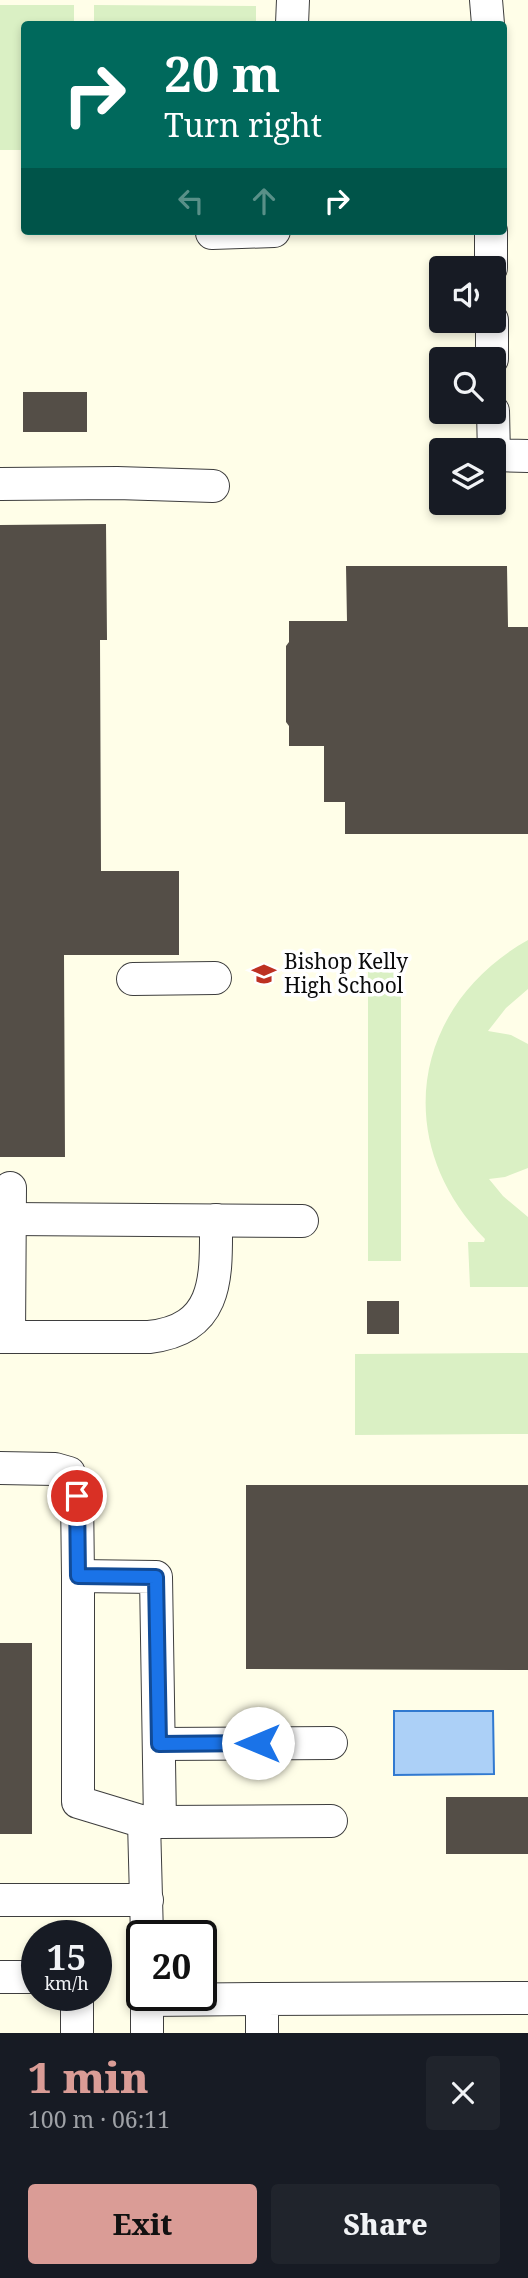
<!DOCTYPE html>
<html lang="en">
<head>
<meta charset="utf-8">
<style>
  :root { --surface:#171b24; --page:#20242c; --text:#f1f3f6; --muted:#9ea1a6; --accent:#da9c96 }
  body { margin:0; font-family:"Noto Serif",serif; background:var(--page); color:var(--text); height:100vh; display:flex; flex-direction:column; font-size:26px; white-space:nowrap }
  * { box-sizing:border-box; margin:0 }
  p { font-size:23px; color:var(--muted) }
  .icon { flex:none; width:38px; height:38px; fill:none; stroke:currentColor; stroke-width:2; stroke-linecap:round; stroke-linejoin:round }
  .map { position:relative; height:2033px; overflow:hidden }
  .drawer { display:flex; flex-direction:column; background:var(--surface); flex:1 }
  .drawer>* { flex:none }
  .banner { position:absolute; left:21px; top:21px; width:486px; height:214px; border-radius:7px; box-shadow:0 4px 10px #0003; background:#00695c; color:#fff; overflow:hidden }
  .tools { position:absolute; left:429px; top:256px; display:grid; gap:14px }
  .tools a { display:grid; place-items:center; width:77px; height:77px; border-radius:7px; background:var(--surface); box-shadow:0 4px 10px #0003; font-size:35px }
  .speed { position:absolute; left:21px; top:1920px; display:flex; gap:14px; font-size:35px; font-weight:700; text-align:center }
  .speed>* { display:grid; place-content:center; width:91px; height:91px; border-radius:50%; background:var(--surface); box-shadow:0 4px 10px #0003; line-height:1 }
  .speed small { font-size:18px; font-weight:400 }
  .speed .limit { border:4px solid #111; border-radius:10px; background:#fff; color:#111 }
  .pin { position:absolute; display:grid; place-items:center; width:60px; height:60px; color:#fff; margin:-30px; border:4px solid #fff; border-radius:50%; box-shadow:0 2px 7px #0007 }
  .me { position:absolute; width:77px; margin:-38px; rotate:270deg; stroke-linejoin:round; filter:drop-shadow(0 0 5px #0008) }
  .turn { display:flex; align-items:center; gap:24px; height:147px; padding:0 28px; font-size:32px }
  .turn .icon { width:91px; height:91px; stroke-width:2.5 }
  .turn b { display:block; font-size:49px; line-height:60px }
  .lanes { display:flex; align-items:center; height:66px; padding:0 28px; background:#0003; justify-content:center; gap:35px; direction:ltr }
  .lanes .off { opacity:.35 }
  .round { display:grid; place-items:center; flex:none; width:74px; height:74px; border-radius:7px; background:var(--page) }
  .summary { display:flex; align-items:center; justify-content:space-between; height:119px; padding:0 28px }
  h1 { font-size:42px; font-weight:800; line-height:52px; color:var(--accent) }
  .primary-button { display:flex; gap:14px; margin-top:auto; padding:14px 28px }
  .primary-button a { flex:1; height:80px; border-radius:7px; background:var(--accent); color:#111; font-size:28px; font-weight:800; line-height:80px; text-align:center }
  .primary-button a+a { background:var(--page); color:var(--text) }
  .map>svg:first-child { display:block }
</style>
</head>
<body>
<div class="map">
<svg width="528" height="2033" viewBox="0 0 528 2033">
  <rect width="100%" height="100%" fill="#fffee8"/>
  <g fill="#daf0c4">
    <polygon points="0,5 74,5 74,24 24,24 24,150 0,150"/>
    <polygon points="94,5 256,6 256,24 94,24"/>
    <path d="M528 940V989L506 1008 488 1031 511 1035 528 1044V1168L505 1177 489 1179 503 1196 528 1217V1287H470L468 1242H484L485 1239C391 1143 411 1006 528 940Z"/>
    <rect x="368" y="964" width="33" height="297"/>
    <polygon points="528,1353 528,1434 355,1435 355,1354"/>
  </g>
  <polygon fill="#acd0f7" stroke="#3179d0" stroke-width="2" points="394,1711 493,1711 494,1774 394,1775"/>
  <g fill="#544e47">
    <rect x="23" y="392" width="64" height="40"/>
    <polygon points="106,524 107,640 100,640 101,871 179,871 179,955 64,955 65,1157 0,1157 0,525"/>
    <polygon points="346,566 507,566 508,627 528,627 528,834 345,834 345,802 324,802 324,746 289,746 289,726 286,722 286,646 289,642 289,621 347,621"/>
    <rect x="367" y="1301" width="32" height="33"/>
    <polygon points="246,1485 528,1485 528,1670 246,1669"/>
    <rect x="0" y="1643" width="32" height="191"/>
    <rect x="446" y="1797" width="82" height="57"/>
  </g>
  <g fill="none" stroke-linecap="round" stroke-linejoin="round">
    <g stroke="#3e3e3e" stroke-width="34">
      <g id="minor">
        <polyline points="486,0 488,24"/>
        <polyline points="292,24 293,0"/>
        <polyline points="491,231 491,268"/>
        <polyline points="212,233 274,231"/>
        <polyline points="492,320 492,359"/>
        <polyline points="493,411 494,455 528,456"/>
        <polyline points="0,484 117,483 213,486"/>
        <polyline points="133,979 215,978"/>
        <polyline points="10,1219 302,1221"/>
        <path d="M0 1337H149C220 1329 216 1276 216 1220"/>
        <polyline points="9,1337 10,1188"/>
        <polyline points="0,1468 55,1469 69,1473 77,1496 78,1576"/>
        <polyline points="159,1744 331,1743"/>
        <polyline points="144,1822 160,1822 156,1577 78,1576 78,1802 144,1822 147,1936"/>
        <polyline points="160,1822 331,1821"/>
        <polyline points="0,1900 147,1900"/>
        <polyline points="0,1977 37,1977"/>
        <polyline points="77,1995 77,2033"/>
        <polyline points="147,1995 147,2033"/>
        <polyline points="147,2000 262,1999"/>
        <polyline points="262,2033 262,1999 528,1998"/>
      </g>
    </g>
    <use href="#minor" stroke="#fff" stroke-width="32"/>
  </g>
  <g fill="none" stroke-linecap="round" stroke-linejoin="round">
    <g stroke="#114b97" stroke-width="18">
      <polyline id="route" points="77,1496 78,1576 156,1577 159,1744 258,1743"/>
    </g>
    <use href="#route" stroke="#1a73e8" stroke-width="12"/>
  </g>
  <defs>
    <g id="school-bare" transform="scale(1.89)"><path d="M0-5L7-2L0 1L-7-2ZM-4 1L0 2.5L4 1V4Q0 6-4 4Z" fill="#bd3121" stroke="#fff" stroke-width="2.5" paint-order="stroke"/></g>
  </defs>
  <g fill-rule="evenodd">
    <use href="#school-bare" x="264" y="974"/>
  </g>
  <g text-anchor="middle" stroke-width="7" stroke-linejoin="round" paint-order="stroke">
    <g font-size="21" fill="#0b0b0b" stroke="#fff" text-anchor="start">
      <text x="284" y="969">Bishop Kelly<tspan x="284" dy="24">High School</tspan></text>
    </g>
  </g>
</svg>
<div class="tools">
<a><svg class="icon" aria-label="sound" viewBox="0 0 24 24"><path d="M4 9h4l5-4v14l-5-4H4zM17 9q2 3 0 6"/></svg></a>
<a><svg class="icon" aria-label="search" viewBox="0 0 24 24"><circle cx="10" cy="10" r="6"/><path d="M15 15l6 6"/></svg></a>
<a><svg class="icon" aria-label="layers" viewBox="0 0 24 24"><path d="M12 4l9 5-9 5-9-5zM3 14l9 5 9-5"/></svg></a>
</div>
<div class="speed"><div>15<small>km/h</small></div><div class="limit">20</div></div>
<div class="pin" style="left:77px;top:1496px;background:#d93025"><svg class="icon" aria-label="arrive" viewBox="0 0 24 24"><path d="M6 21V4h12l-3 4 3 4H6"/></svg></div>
<svg class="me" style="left:258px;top:1743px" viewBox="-20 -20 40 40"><circle r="19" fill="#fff"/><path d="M0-13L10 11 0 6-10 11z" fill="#1a73e8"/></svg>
<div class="banner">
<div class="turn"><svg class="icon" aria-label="right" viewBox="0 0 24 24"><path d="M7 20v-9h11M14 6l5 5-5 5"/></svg><div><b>20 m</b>Turn right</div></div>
<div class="lanes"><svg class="icon off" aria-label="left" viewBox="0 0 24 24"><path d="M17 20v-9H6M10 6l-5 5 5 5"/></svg><svg class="icon off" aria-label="ahead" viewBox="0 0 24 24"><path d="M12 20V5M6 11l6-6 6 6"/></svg><svg class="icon" aria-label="right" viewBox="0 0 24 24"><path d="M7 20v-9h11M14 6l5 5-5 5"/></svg></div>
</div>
</div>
<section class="drawer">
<div class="summary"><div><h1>1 min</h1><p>100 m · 06:11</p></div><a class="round"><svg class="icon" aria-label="close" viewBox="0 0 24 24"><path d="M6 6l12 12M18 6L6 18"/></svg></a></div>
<div class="primary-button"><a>Exit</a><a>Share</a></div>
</section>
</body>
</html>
